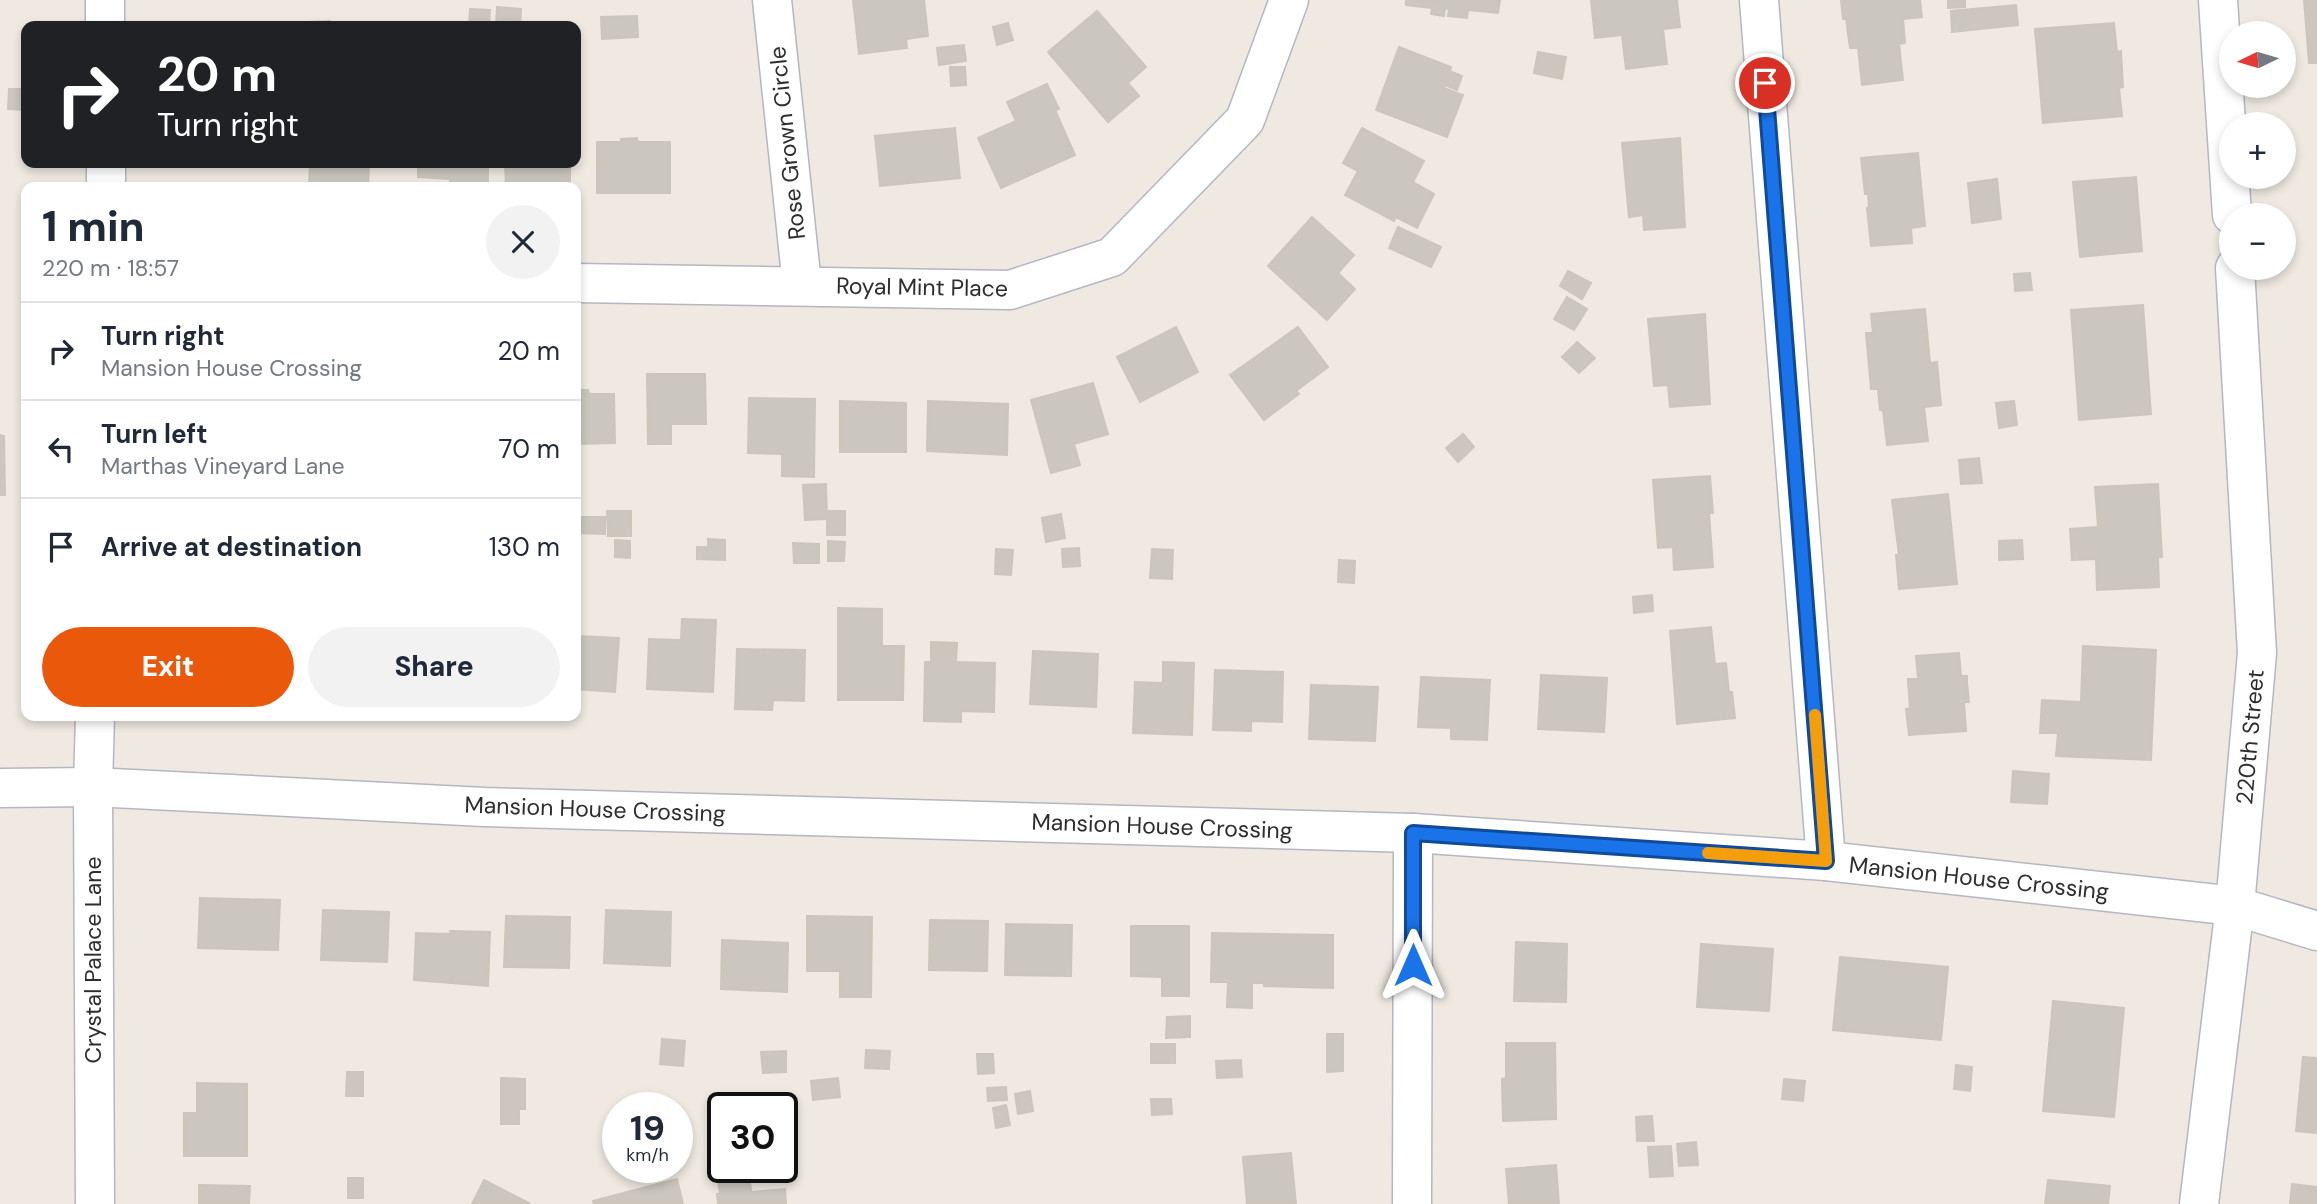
<!DOCTYPE html>
<html lang="en">
<head>
<meta charset="utf-8">
<style>
  :root { --surface:#fff; --page:#f2f2f3; --text:#1f2937; --muted:#747a83; --line:#e0e1e3; --accent:#ea580c }
  body { margin:0; font-family:"DM Sans",sans-serif; background:var(--page); color:var(--text); height:100vh; display:flex; flex-direction:column; font-size:26px; white-space:nowrap }
  * { box-sizing:border-box; margin:0 }
  p { font-size:23px; color:var(--muted) }
  .icon { flex:none; width:38px; height:38px; fill:none; stroke:currentColor; stroke-width:2; stroke-linecap:round; stroke-linejoin:round }
  .map { position:relative; flex:1; overflow:hidden }
  .drawer { position:absolute; left:21px; top:182px; width:560px; height:539px; display:flex; flex-direction:column; background:var(--surface); border-radius:14px; box-shadow:0 4px 10px #0003 }
  .drawer>* { flex:none }
  .hud { position:absolute; left:21px; top:21px; width:560px; height:147px; border-radius:14px; box-shadow:0 4px 10px #0003; background:#202124; color:#fff; overflow:hidden }
  .needle { width:46px; rotate:265deg }
  .tools { position:absolute; left:2219px; top:21px; display:grid; gap:14px }
  .tools a { display:grid; place-items:center; width:77px; height:77px; border-radius:50%; background:var(--surface); box-shadow:0 4px 10px #0003; font-size:35px }
  .speed { position:absolute; left:602px; top:1092px; display:flex; gap:14px; font-size:35px; font-weight:700; text-align:center }
  .speed>* { display:grid; place-content:center; width:91px; height:91px; border-radius:50%; background:var(--surface); box-shadow:0 4px 10px #0003; line-height:1 }
  .speed small { font-size:18px; font-weight:400 }
  .speed .limit { border:4px solid #111; border-radius:10px; background:#fff; color:#111 }
  .pin { position:absolute; display:grid; place-items:center; width:60px; height:60px; color:#fff; margin:-30px; border:4px solid #fff; border-radius:50%; box-shadow:0 2px 7px #0007 }
  .me { position:absolute; width:77px; margin:-38px; rotate:0deg; stroke-linejoin:round; filter:drop-shadow(0 0 5px #0008) }
  .turn { display:flex; align-items:center; gap:24px; height:147px; padding:0 21px; font-size:32px }
  .turn .icon { width:91px; height:91px; stroke-width:2.5 }
  .turn b { display:block; font-size:49px; line-height:60px }
  .round { display:grid; place-items:center; flex:none; width:74px; height:74px; border-radius:37px; background:var(--page) }
  .summary { display:flex; align-items:center; justify-content:space-between; height:119px; padding:0 21px }
  h1 { font-size:42px; font-weight:800; line-height:52px }
  .button { display:flex; gap:14px; margin-top:auto; padding:14px 21px }
  .button a { flex:1; height:80px; border-radius:42px; background:var(--accent); color:#fff; font-size:28px; font-weight:800; line-height:80px; text-align:center }
  .button a+a { background:var(--page); color:var(--text) }
  ul { padding:0; list-style:none }
  li { display:flex; align-items:center; gap:21px; height:98px; padding:0 21px; border-top:2px solid var(--line) }
  li div { flex:1 }
  li b { display:block; font-size:26px }
  li em { font-style:normal }
  .map>svg:first-child { display:block }
</style>
</head>
<body>
<div class="map">
<svg width="2317" height="1204" viewBox="0 0 2317 1204">
  <rect width="100%" height="100%" fill="#efe9e1"/>
  <g fill="#cbc7bf" stroke="#cbc5ba" stroke-width="2">
    <polygon points="853,0 924,0 928,36 906,39 907,48 859,54"/>
    <polygon points="1406,0 1500,0 1498,13 1468,10 1467,18 1448,16 1449,9 1445,8 1444,16 1431,14 1432,8 1406,5"/>
    <polygon points="1591,0 1677,0 1680,27 1663,29 1667,64 1626,69 1622,35 1595,38"/>
    <polygon points="1841,0 1920,0 1922,17 1903,19 1905,43 1899,44 1903,80 1862,85 1858,48 1850,48 1846,19 1843,19"/>
    <polygon points="1948,0 1965,0 1965,7 1948,8"/>
    <polygon points="2304,0 2317,0 2317,63 2309,63"/>
    <polygon points="2016,5 2018,25 1952,32 1951,11"/>
    <polygon points="497,7 521,9 520,26 496,26"/>
    <polygon points="470,9 490,10 489,26 469,26"/>
    <polygon points="1097,11 1146,67 1128,83 1139,96 1108,122 1048,52"/>
    <polygon points="637,16 638,37 602,39 601,17"/>
    <polygon points="330,21 331,26 309,26 309,22"/>
    <polygon points="1008,23 1013,40 997,45 993,27"/>
    <polygon points="2114,23 2117,52 2121,51 2123,87 2119,88 2122,116 2043,123 2035,29"/>
    <polygon points="964,45 966,61 939,65 937,48"/>
    <polygon points="1399,47 1451,67 1450,71 1462,76 1457,90 1445,85 1444,88 1463,95 1447,137 1376,110"/>
    <polygon points="1538,52 1566,57 1562,79 1534,73"/>
    <polygon points="950,67 965,67 966,85 951,86"/>
    <polygon points="1047,84 1059,109 1055,110 1075,155 1001,188 978,138 1016,121 1007,102"/>
    <polygon points="9,89 26,89 26,110 8,109"/>
    <polygon points="955,128 960,178 880,186 875,136"/>
    <polygon points="1362,128 1424,161 1413,182 1434,194 1417,228 1396,217 1394,221 1345,195 1358,171 1343,163"/>
    <polygon points="637,138 638,142 670,142 670,193 597,193 597,142 621,142 621,139"/>
    <polygon points="1680,138 1685,227 1644,230 1643,215 1629,217 1622,143"/>
    <polygon points="1918,153 1925,226 1911,228 1912,243 1871,246 1867,208 1869,208 1868,194 1865,194 1861,158"/>
    <polygon points="204,163 277,163 277,165"/>
    <polygon points="310,163 369,163 368,187 309,187"/>
    <polygon points="418,163 488,163 488,187 450,187 450,179 418,177"/>
    <polygon points="505,163 570,163 570,187 506,187"/>
    <polygon points="2136,177 2142,251 2080,257 2073,182"/>
    <polygon points="1997,179 2001,219 1972,223 1968,183"/>
    <polygon points="1312,217 1354,255 1338,273 1355,289 1327,320 1268,266"/>
    <polygon points="1398,227 1441,247 1431,267 1389,248"/>
    <polygon points="1568,271 1591,283 1582,299 1560,286"/>
    <polygon points="2030,273 2032,290 2015,291 2014,274"/>
    <polygon points="1567,297 1587,309 1574,330 1554,319"/>
    <polygon points="2143,305 2151,414 2079,420 2071,310"/>
    <polygon points="1925,309 1930,363 1937,362 1941,405 1924,407 1928,441 1887,445 1883,410 1880,410 1878,389 1871,389 1866,333 1873,333 1871,314"/>
    <polygon points="1705,314 1710,404 1670,407 1668,385 1654,386 1648,319"/>
    <polygon points="1176,327 1198,372 1140,402 1117,357"/>
    <polygon points="1298,327 1328,367 1296,391 1299,394 1264,420 1230,375"/>
    <polygon points="1577,342 1595,358 1579,373 1562,357"/>
    <polygon points="647,374 705,374 706,424 671,424 671,444 648,444"/>
    <polygon points="1093,383 1108,434 1074,444 1080,465 1051,473 1031,400"/>
    <polygon points="576,390 588,390 589,394 614,394 615,443 576,444"/>
    <polygon points="749,398 815,399 814,477 782,476 782,454 748,453"/>
    <polygon points="840,401 906,403 906,452 840,452"/>
    <polygon points="928,401 1008,404 1007,455 927,451"/>
    <polygon points="2014,401 2017,425 1999,428 1996,403"/>
    <polygon points="1463,434 1474,447 1458,462 1446,448"/>
    <polygon points="0,435 4,436 5,495 0,495"/>
    <polygon points="1979,458 1982,483 1961,484 1959,460"/>
    <polygon points="1710,476 1713,513 1709,513 1713,567 1674,570 1673,547 1658,548 1653,480"/>
    <polygon points="826,484 827,519 805,520 803,485"/>
    <polygon points="2158,484 2162,557 2158,557 2159,587 2097,590 2096,559 2072,560 2070,529 2098,527 2095,487"/>
    <polygon points="1948,494 1957,584 1899,589 1896,555 1899,555 1892,500"/>
    <polygon points="607,511 631,511 631,536 608,536"/>
    <rect x="827" y="511" width="18" height="24"/>
    <polygon points="1061,514 1065,538 1046,542 1042,518"/>
    <polygon points="577,517 605,517 605,534 577,533"/>
    <polygon points="708,539 725,540 725,560 697,559 697,547 708,547"/>
    <polygon points="615,540 630,541 630,558 615,557"/>
    <polygon points="2022,540 2023,559 1999,560 1999,541"/>
    <polygon points="828,541 845,542 844,561 828,561"/>
    <polygon points="793,543 819,544 819,563 794,563"/>
    <polygon points="1079,548 1080,566 1063,567 1062,549"/>
    <polygon points="996,549 1013,550 1011,575 995,574"/>
    <polygon points="1152,549 1173,550 1172,579 1150,578"/>
    <polygon points="1339,560 1355,561 1354,583 1338,582"/>
    <polygon points="1652,595 1653,611 1634,613 1633,597"/>
    <polygon points="838,608 882,609 882,646 904,646 903,700 838,700"/>
    <polygon points="682,619 716,620 713,692 647,689 649,639 681,640"/>
    <polygon points="1711,627 1715,664 1726,663 1729,692 1732,692 1735,718 1677,724 1670,631"/>
    <polygon points="576,636 619,638 615,692 576,689"/>
    <polygon points="931,642 957,643 956,662 995,663 994,712 961,711 961,722 924,721 925,662 931,662"/>
    <polygon points="2083,646 2156,650 2151,760 2056,756 2058,733 2040,733 2042,700 2081,702"/>
    <polygon points="737,649 805,650 804,701 773,700 772,710 735,709"/>
    <polygon points="1033,651 1098,654 1096,707 1030,704"/>
    <polygon points="1959,653 1961,676 1967,676 1967,682 1969,702 1964,702 1966,731 1909,735 1906,709 1910,708 1908,681 1908,679 1918,679 1916,656"/>
    <polygon points="1163,662 1194,663 1192,735 1133,733 1135,682 1163,683"/>
    <polygon points="1215,670 1283,672 1282,722 1251,721 1251,731 1213,730"/>
    <polygon points="1541,675 1607,678 1604,732 1538,729"/>
    <polygon points="1421,677 1490,680 1487,740 1451,739 1451,728 1418,727"/>
    <polygon points="1311,685 1378,687 1375,741 1309,739"/>
    <polygon points="2013,771 2049,774 2047,804 2011,802"/>
    <polygon points="200,898 280,900 278,950 198,948"/>
    <polygon points="323,910 389,912 387,962 321,960"/>
    <polygon points="606,910 671,912 670,966 604,963"/>
    <polygon points="506,916 570,917 569,968 504,967"/>
    <polygon points="807,916 872,917 871,997 840,997 840,971 807,971"/>
    <polygon points="930,920 988,921 987,971 929,970"/>
    <polygon points="1006,924 1072,925 1071,976 1005,975"/>
    <polygon points="1131,926 1189,926 1189,996 1162,996 1162,977 1131,976"/>
    <polygon points="450,931 490,932 488,986 414,980 416,933 451,934"/>
    <polygon points="1212,933 1333,935 1333,988 1264,986 1264,983 1252,983 1252,1008 1227,1007 1228,982 1211,982"/>
    <polygon points="722,940 788,943 787,992 721,989"/>
    <polygon points="1516,942 1567,944 1566,1002 1514,1001"/>
    <polygon points="1701,944 1773,949 1769,1011 1697,1007"/>
    <polygon points="1840,957 1948,967 1941,1040 1833,1030"/>
    <polygon points="2053,1001 2124,1008 2114,1117 2043,1111"/>
    <polygon points="1190,1016 1190,1037 1166,1038 1167,1017"/>
    <polygon points="1327,1034 1343,1034 1343,1071 1327,1072"/>
    <polygon points="662,1039 685,1041 683,1066 660,1064"/>
    <polygon points="1506,1043 1555,1043 1556,1119 1503,1121 1502,1079 1506,1078"/>
    <rect x="1151" y="1044" width="24" height="19"/>
    <polygon points="866,1050 890,1051 889,1069 865,1068"/>
    <polygon points="786,1051 786,1072 763,1073 761,1052"/>
    <polygon points="977,1054 993,1054 994,1073 978,1074"/>
    <polygon points="2303,1057 2317,1058 2317,1133 2296,1131"/>
    <polygon points="1241,1060 1242,1077 1217,1078 1216,1061"/>
    <polygon points="1956,1065 1972,1067 1970,1091 1954,1089"/>
    <polygon points="347,1072 363,1072 363,1096 346,1096"/>
    <polygon points="501,1078 525,1079 525,1109 519,1109 519,1124 501,1124"/>
    <polygon points="838,1078 840,1097 813,1100 811,1081"/>
    <polygon points="1784,1079 1805,1081 1803,1101 1782,1099"/>
    <polygon points="197,1083 247,1084 247,1156 184,1156 184,1113 197,1113"/>
    <polygon points="1006,1087 1007,1100 988,1101 987,1088"/>
    <polygon points="1030,1091 1033,1111 1018,1114 1015,1094"/>
    <polygon points="1151,1099 1171,1099 1172,1114 1152,1115"/>
    <polygon points="1006,1105 1010,1125 996,1128 993,1108"/>
    <polygon points="1652,1116 1654,1141 1637,1141 1636,1117"/>
    <polygon points="1696,1142 1698,1165 1679,1166 1677,1144"/>
    <polygon points="1671,1146 1673,1176 1650,1177 1648,1147"/>
    <polygon points="1291,1153 1296,1204 1247,1204 1243,1157"/>
    <polygon points="1556,1165 1559,1204 1509,1204 1506,1169"/>
    <polygon points="749,1168 751,1192 785,1189 786,1204 718,1204 717,1194 720,1194 717,1172"/>
    <rect x="348" y="1178" width="15" height="20"/>
    <polygon points="677,1179 683,1204 594,1204 593,1201"/>
    <polygon points="484,1180 529,1203 528,1204 472,1204"/>
    <polygon points="2048,1180 2110,1186 2108,1204 2045,1204"/>
    <polygon points="2292,1184 2317,1187 2317,1204 2290,1204"/>
    <polygon points="199,1185 250,1186 249,1204 199,1204"/>
  </g>
  <g fill="none" stroke-linecap="round" stroke-linejoin="round">
    <g stroke="#b4b7c1" stroke-width="41">
      <g id="minor">
        <polyline points="105,0 105,26"/>
        <polyline points="772,0 802,285"/>
        <polyline points="1759,0 1826,861"/>
        <polyline points="2218,0 2232,215"/>
        <polyline points="106,163 106,187"/>
        <polyline points="576,283 1010,290 1112,257 1245,120 1289,0"/>
        <polyline points="0,788 93,787 484,807 1413,833 1826,861 2235,906 2317,931"/>
        <polyline points="95,1204 93,787 95,716"/>
        <polyline points="1412,1204 1413,833"/>
        <polyline points="2199,1204 2235,906 2257,653 2235,268"/>
      </g>
    </g>
    <use href="#minor" stroke="#fff" stroke-width="38"/>
  </g>
  <g fill="none" stroke-linecap="round" stroke-linejoin="round">
    <g stroke="#114b97" stroke-width="18">
      <polyline id="route" points="1413,965 1413,833 1826,861 1765,83"/>
    </g>
    <use href="#route" stroke="#1a73e8" stroke-width="12"/>
    <polyline stroke="#f59e0b" stroke-width="12" points="1708,853 1826,861 1815,715"/>
  </g>
  <g text-anchor="middle" stroke-width="7" stroke-linejoin="round" paint-order="stroke">
    <g font-size="23" fill="#2e2e2e" stroke="#fff">
      <text transform="translate(787 143) rotate(-96)" y="8">Rose Grown Circle</text>
      <text transform="translate(922 287) rotate(1)" y="8">Royal Mint Place</text>
      <text transform="translate(2250 737) rotate(-85)" y="8">220th Street</text>
      <text transform="translate(595 809) rotate(2)" y="8">Mansion House Crossing</text>
      <text transform="translate(1162 826) rotate(2)" y="8">Mansion House Crossing</text>
      <text transform="translate(1979 878) rotate(6)" y="8">Mansion House Crossing</text>
      <text transform="translate(93 960) rotate(-90)" y="8">Crystal Palace Lane</text>
    </g>
  </g>
</svg>
<div class="tools">
<a><svg class="needle" viewBox="-14 -14 28 28"><path d="M0-13l5 13h-10z" fill="#e53935"/><path d="M0 13l5-13h-10z" fill="#747a83"/></svg></a>
<a>+</a>
<a>−</a>
</div>
<div class="speed"><div>19<small>km/h</small></div><div class="limit">30</div></div>
<div class="pin" style="left:1765px;top:83px;background:#d93025"><svg class="icon" aria-label="arrive" viewBox="0 0 24 24"><path d="M6 21V4h12l-3 4 3 4H6"/></svg></div>
<svg class="me" style="left:1413px;top:965px" viewBox="-20 -20 40 40"><path d="M0-17L14 15 0 8-14 15z" fill="#1a73e8" stroke="#fff" stroke-width="4"/></svg>
<div class="hud">
<div class="turn"><svg class="icon" aria-label="right" viewBox="0 0 24 24"><path d="M7 20v-9h11M14 6l5 5-5 5"/></svg><div><b>20 m</b>Turn right</div></div>
</div>
<section class="drawer">
<div class="summary"><div><h1>1 min</h1><p>220 m · 18:57</p></div><a class="round"><svg class="icon" aria-label="close" viewBox="0 0 24 24"><path d="M6 6l12 12M18 6L6 18"/></svg></a></div>
<ul>
<li><svg class="icon" aria-label="right" viewBox="0 0 24 24"><path d="M7 20v-9h11M14 6l5 5-5 5"/></svg><div><b>Turn right</b><p>Mansion House Crossing</p></div><em>20 m</em></li>
<li><svg class="icon" aria-label="left" viewBox="0 0 24 24"><path d="M17 20v-9H6M10 6l-5 5 5 5"/></svg><div><b>Turn left</b><p>Marthas Vineyard Lane</p></div><em>70 m</em></li>
<li><svg class="icon" aria-label="arrive" viewBox="0 0 24 24"><path d="M6 21V4h12l-3 4 3 4H6"/></svg><div><b>Arrive at destination</b></div><em>130 m</em></li>
</ul>
<div class="button"><a>Exit</a><a>Share</a></div>
</section>
</div>
</body>
</html>
